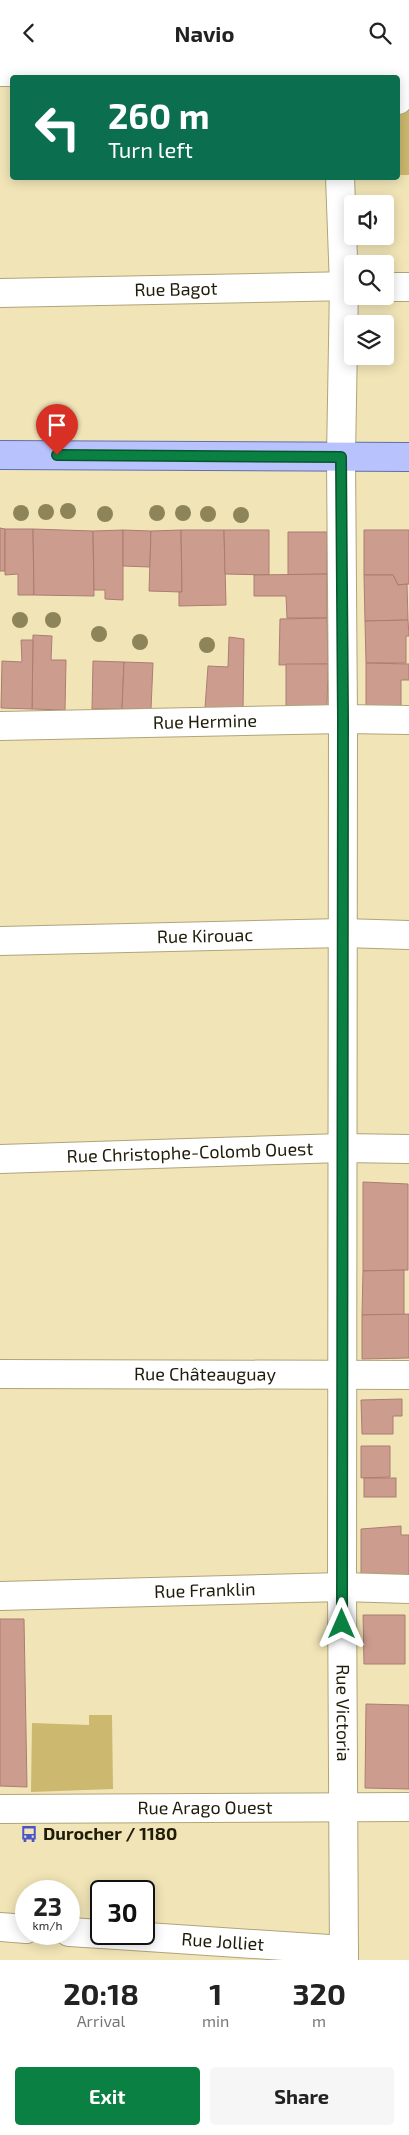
<!DOCTYPE html>
<html lang="en">
<head>
<meta charset="utf-8">
<style>
  :root { --surface:#fff; --page:#f6f6f6; --text:#222; --muted:#767676; --accent:#0b8043 }
  body { margin:0; font-family:"Exo 2",sans-serif; background:var(--page); color:var(--text); height:100vh; display:flex; flex-direction:column; font-size:19px; white-space:nowrap }
  * { box-sizing:border-box; margin:0 }
  p { font-size:16px; color:var(--muted) }
  .icon { flex:none; width:28px; height:28px; fill:none; stroke:currentColor; stroke-width:2; stroke-linecap:round; stroke-linejoin:round }
  .map { position:relative; height:1895px; overflow:hidden }
  .side { display:flex; flex-direction:column; background:var(--surface); flex:1 }
  .side>* { flex:none }
  .guide { position:absolute; left:10px; top:10px; width:390px; height:105px; border-radius:5px; box-shadow:0 2px 12px #0003; background:#0b6e4f; color:#fff; overflow:hidden }
  .buttons { position:absolute; left:344px; top:130px; display:grid; gap:10px }
  .buttons a { display:grid; place-items:center; width:50px; height:50px; border-radius:5px; background:var(--surface); box-shadow:0 2px 12px #0003; font-size:25px }
  .speed { position:absolute; left:15px; top:1815px; display:flex; gap:10px; font-size:25px; font-weight:700; text-align:center }
  .speed>* { display:grid; place-content:center; width:65px; height:65px; border-radius:50%; background:var(--surface); box-shadow:0 2px 12px #0003; line-height:1 }
  .speed small { font-size:12px; font-weight:400 }
  .speed .limit { border:2px solid #111; border-radius:8px; background:#fff; color:#111 }
  .pin { position:absolute; display:grid; place-items:center; width:42px; height:42px; color:#fff; margin:-51px -21px; border-radius:50% 50% 50% 0; rotate:-45deg; box-shadow:0 0 5px #0007 }
  .pin .icon { rotate:45deg }
  .me { position:absolute; width:55px; margin:-28px; rotate:0deg; stroke-linejoin:round; filter:drop-shadow(0 0 4px #0008) }
  .turn { display:flex; align-items:center; gap:18px; height:105px; padding:0 15px; font-size:22px }
  .turn .icon { width:65px; height:65px; stroke-width:2.5 }
  .turn b { display:block; font-size:35px; line-height:42px }
  .eta { display:flex; justify-content:space-evenly; align-items:center; height:85px; text-align:center }
  .eta b { font-size:30px; font-weight:700; line-height:35px }
  .button { display:flex; gap:10px; margin-top:auto; padding:10px 15px }
  .button a { flex:1; height:58px; border-radius:5px; background:var(--accent); color:#fff; font-size:20px; font-weight:700; line-height:58px; text-align:center }
  .button a+a { background:var(--page); color:var(--text) }
  header { display:flex; justify-content:space-between; align-items:center; height:65px; padding:0 15px; background:var(--surface); font-size:22px; font-weight:700 }
  .map>svg:first-child { display:block }
</style>
</head>
<body>
<header><svg class="icon" aria-label="back" viewBox="0 0 24 24"><path d="M15 5l-7 7 7 7"/></svg>Navio<svg class="icon" aria-label="search" viewBox="0 0 24 24"><circle cx="10" cy="10" r="6"/><path d="M15 15l6 6"/></svg></header>
<div class="map">
<svg width="409" height="1895" viewBox="0 0 409 1895">
  <rect width="100%" height="100%" fill="#f1e5b7"/>
  <g fill="#ccb86e">
    <rect x="398" y="30" width="11" height="80"/>
    <polygon points="89,1650 112,1650 113,1724 31,1727 32,1658 89,1660"/>
  </g>
  <g fill="#cc9c8f" stroke="#ab7d71">
    <polygon points="0,463 5,464 5,506 0,506"/>
    <polygon points="5,464 33,464 34,530 18,530 18,509 5,510"/>
    <polygon points="33,464 93,466 94,531 34,530"/>
    <polygon points="123,465 123,535 105,534 105,525 94,525 93,466"/>
    <polygon points="123,465 151,466 150,502 123,501"/>
    <polygon points="181,465 182,527 149,526 151,466"/>
    <polygon points="181,465 224,465 226,540 179,541 179,527 182,527"/>
    <polygon points="224,465 269,465 269,510 225,509"/>
    <polygon points="364,465 409,465 409,519 398,520 393,510 364,510"/>
    <polygon points="288,467 327,467 327,509 288,510"/>
    <polygon points="327,509 327,553 287,553 286,531 254,531 254,510"/>
    <polygon points="364,510 393,510 398,520 407,519 408,555 365,556"/>
    <polygon points="327,553 328,599 279,600 280,554"/>
    <polygon points="408,555 409,571 406,571 406,598 366,598 365,556"/>
    <polygon points="33,570 52,571 51,595 66,595 65,645 32,644"/>
    <polygon points="229,572 244,574 243,645 205,643 208,601 228,602"/>
    <polygon points="21,575 33,575 32,644 1,643 2,596 22,597"/>
    <polygon points="93,596 124,597 122,644 92,644"/>
    <polygon points="124,597 153,598 151,644 122,644"/>
    <polygon points="366,598 409,599 409,615 401,615 401,641 366,641"/>
    <polygon points="286,599 328,599 327,643 286,643"/>
    <polygon points="363,1117 408,1119 408,1205 363,1206"/>
    <polygon points="404,1205 404,1250 362,1250 363,1206"/>
    <polygon points="409,1249 409,1293 362,1294 362,1250"/>
    <polygon points="402,1334 402,1351 393,1351 393,1369 362,1369 361,1335"/>
    <polygon points="361,1381 390,1381 390,1412 361,1413"/>
    <rect x="364" y="1413" width="32" height="19"/>
    <polygon points="401,1461 401,1470 409,1470 409,1514 361,1515 361,1464"/>
    <polygon points="363,1550 405,1550 405,1599 364,1599"/>
    <polygon points="0,1554 24,1554 27,1722 0,1721"/>
    <polygon points="366,1639 409,1640 409,1724 365,1723"/>
  </g>
  <g fill="none" stroke-linecap="round" stroke-linejoin="round">
    <g stroke="#b0a479" stroke-width="30">
      <g id="street">
        <polyline points="0,7 337,8 409,11"/>
        <polyline points="398,35 409,24"/>
        <path id="s1" d="M340 112 344 221 341 392 343 654 342 1522 344 1895"/>
        <polyline points="385,222 409,222"/>
        <path id="s2" d="M0 228 352 221"/>
        <path id="s3" d="M0 661 343 654 409 655"/>
        <path id="s4" d="M0 876 343 868 409 870"/>
        <path id="s5" d="M0 1094 342 1083 409 1084"/>
        <path id="s6" d="M0 1309 409 1310"/>
        <path id="s7" d="M0 1531 342 1522 409 1524"/>
        <path id="s8" d="M0 1744 409 1742"/>
        <polyline points="0,1862 26,1864"/>
        <polyline points="69,1867 101,1869"/>
        <path id="s9" d="M102 1869 344 1885"/>
      </g>
    </g>
    <g stroke="#646ea7" stroke-width="30">
      <polyline id="primary" points="0,390 409,392"/>
    </g>
    <use href="#street" stroke="#fff" stroke-width="28"/>
    <use href="#primary" stroke="#b8c2fd" stroke-width="28"/>
  </g>
  <g fill="#8e845a">
    <circle cx="68" cy="446" r="8"/>
    <circle cx="46" cy="447" r="8"/>
    <circle cx="21" cy="448" r="8"/>
    <circle cx="157" cy="448" r="8"/>
    <circle cx="183" cy="448" r="8"/>
    <circle cx="105" cy="449" r="8"/>
    <circle cx="208" cy="449" r="8"/>
    <circle cx="241" cy="450" r="8"/>
    <circle cx="20" cy="555" r="8"/>
    <circle cx="53" cy="555" r="8"/>
    <circle cx="99" cy="569" r="8"/>
    <circle cx="140" cy="577" r="8"/>
    <circle cx="207" cy="580" r="8"/>
  </g>
  <g fill="none" stroke-linecap="round" stroke-linejoin="round">
    <g stroke="#07532c" stroke-width="12">
      <polyline id="route" points="57,390 341,392 343,654 342,1559"/>
    </g>
    <use href="#route" stroke="#0b8043" stroke-width="9"/>
  </g>
  <defs>
    <g id="bus-bare" transform="scale(1.35)"><path d="M-5-6H5V4H4V6H2V4H-2V6H-4V4H-5ZM-3.5-4V0h7V-4ZM-3.5 1.2v1.5H-2V1.2ZM2 1.2v1.5H3.5V1.2Z" fill="#4c54ca" stroke="#f1e5b7" stroke-width="2.5" paint-order="stroke"/></g>
  </defs>
  <g fill-rule="evenodd">
    <use href="#bus-bare" x="29" y="1769"/>
  </g>
  <g text-anchor="middle" stroke-width="5" stroke-linejoin="round" paint-order="stroke">
    <g font-size="18" fill="#201c0a" stroke="#f1e5b7">
      <text dy="6" stroke="none"><textPath href="#s2" startOffset="176">Rue Bagot</textPath></text>
      <text dy="6" stroke="none"><textPath href="#s3" startOffset="205">Rue Hermine</textPath></text>
      <text dy="6" stroke="none"><textPath href="#s4" startOffset="205">Rue Kirouac</textPath></text>
      <text dy="6" stroke="none"><textPath href="#s5" startOffset="190">Rue Christophe-Colomb Ouest</textPath></text>
      <text dy="6" stroke="none"><textPath href="#s6" startOffset="205">Rue Châteauguay</textPath></text>
      <text dy="6" stroke="none"><textPath href="#s7" startOffset="205">Rue Franklin</textPath></text>
      <text dy="6" stroke="none"><textPath href="#s1" startOffset="1536">Rue Victoria</textPath></text>
      <text dy="6" stroke="none"><textPath href="#s8" startOffset="205">Rue Arago Ouest</textPath></text>
      <text dy="6" stroke="none"><textPath href="#s9" startOffset="121">Rue Jolliet</textPath></text>
    </g>
    <g font-size="18" font-weight="bold" fill="#201c0a" stroke="#f1e5b7" text-anchor="start">
      <text x="43" y="1775">Durocher / 1180</text>
    </g>
  </g>
</svg>
<div class="buttons">
<a><svg class="icon" aria-label="sound" viewBox="0 0 24 24"><path d="M4 9h4l5-4v14l-5-4H4zM17 9q2 3 0 6"/></svg></a>
<a><svg class="icon" aria-label="search" viewBox="0 0 24 24"><circle cx="10" cy="10" r="6"/><path d="M15 15l6 6"/></svg></a>
<a><svg class="icon" aria-label="layers" viewBox="0 0 24 24"><path d="M12 4l9 5-9 5-9-5zM3 14l9 5 9-5"/></svg></a>
</div>
<div class="speed"><div>23<small>km/h</small></div><div class="limit">30</div></div>
<div class="pin" style="left:57px;top:390px;background:#d93025"><svg class="icon" aria-label="arrive" viewBox="0 0 24 24"><path d="M6 21V4h12l-3 4 3 4H6"/></svg></div>
<svg class="me" style="left:342px;top:1559px" viewBox="-20 -20 40 40"><path d="M0-17L14 15 0 8-14 15z" fill="#0b8043" stroke="#fff" stroke-width="4"/></svg>
<div class="guide">
<div class="turn"><svg class="icon" aria-label="left" viewBox="0 0 24 24"><path d="M17 20v-9H6M10 6l-5 5 5 5"/></svg><div><b>260 m</b>Turn left</div></div>
</div>
</div>
<section class="side">
<div class="eta">
<div><b>20:18</b><p>Arrival</p></div>
<div><b>1</b><p>min</p></div>
<div><b>320</b><p>m</p></div>
</div>
<div class="button"><a>Exit</a><a>Share</a></div>
</section>
</body>
</html>
